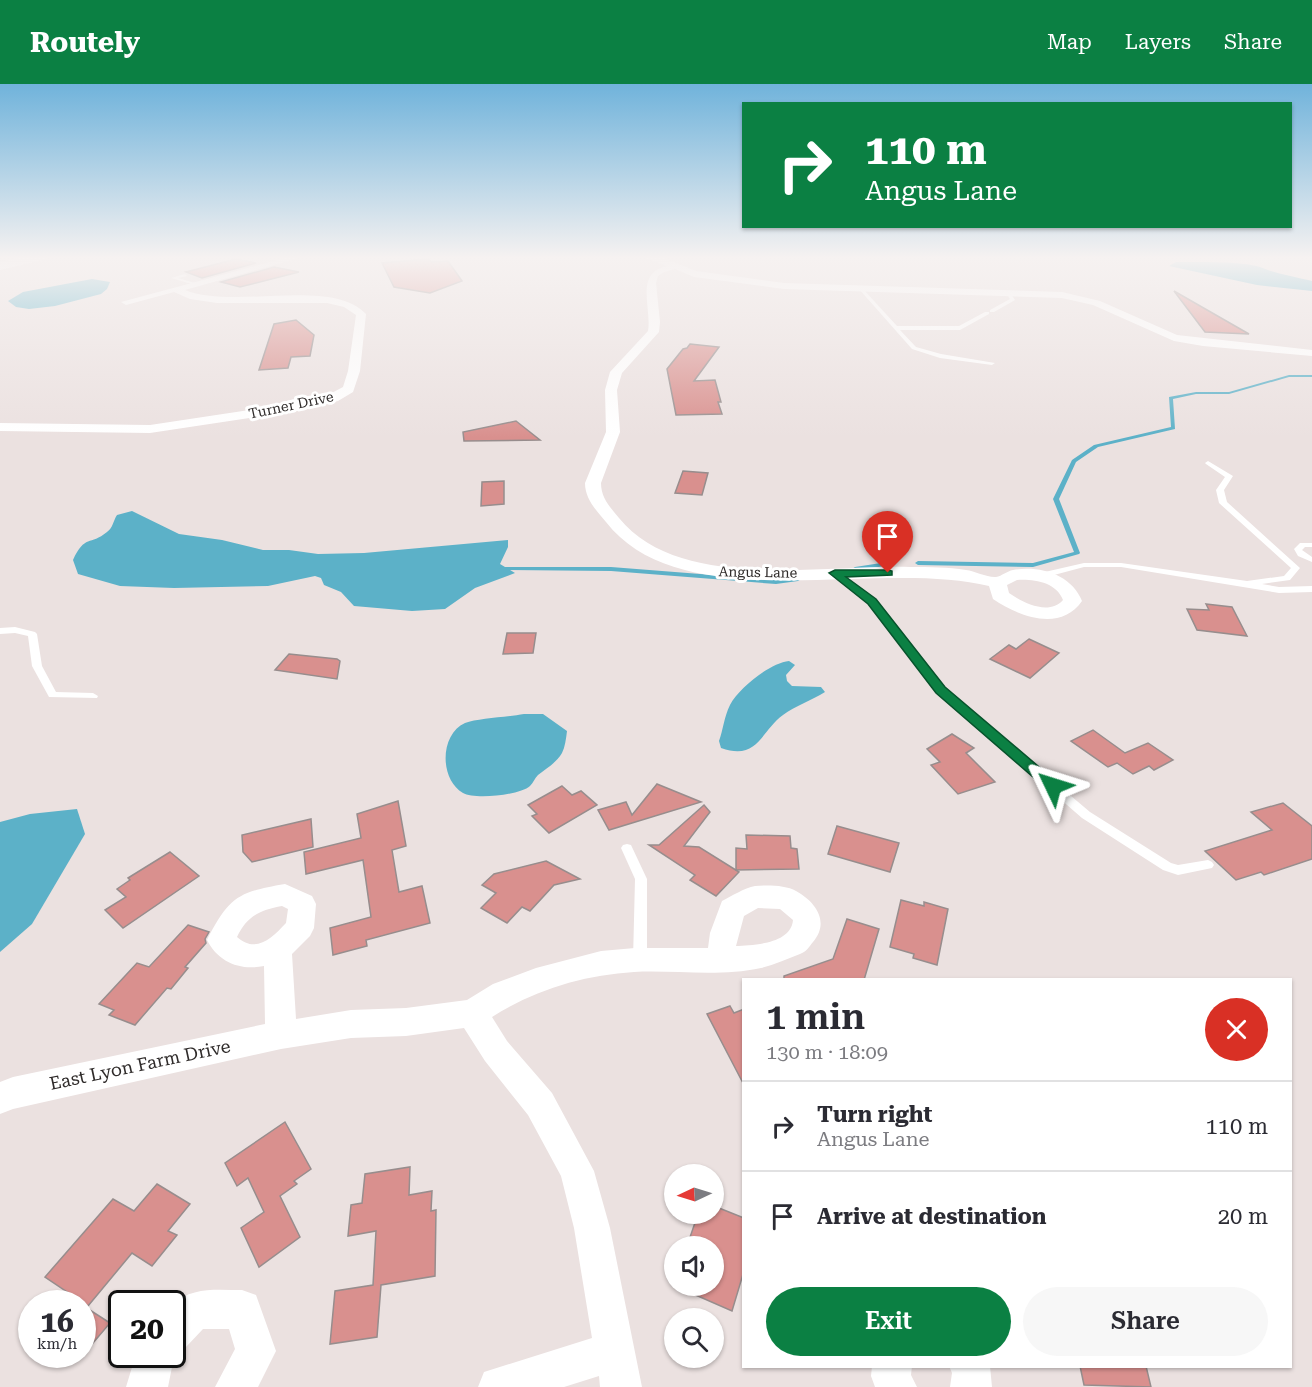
<!DOCTYPE html>
<html lang="en">
<head>
<meta charset="utf-8">
<style>
  :root { --surface:#fff; --page:#f7f7f7; --text:#2b2b33; --muted:#7c7c81; --line:#e1e1e2; --accent:#0b8043 }
  body { margin:0; font-family:"Roboto Serif",serif; background:var(--page); color:var(--text); height:100vh; display:flex; flex-direction:column; font-size:22px; white-space:nowrap }
  * { box-sizing:border-box; margin:0 }
  p { font-size:20px; color:var(--muted) }
  .icon { flex:none; width:33px; height:33px; fill:none; stroke:currentColor; stroke-width:2; stroke-linecap:round; stroke-linejoin:round }
  .map { position:relative; flex:1; overflow:hidden }
  .details { position:absolute; left:742px; top:894px; width:550px; height:390px; display:flex; flex-direction:column; background:var(--surface); border-radius:0px; box-shadow:0 2px 4px #0004 }
  .details>* { flex:none }
  .top-card { position:absolute; left:742px; top:18px; width:550px; height:126px; border-radius:0px; box-shadow:0 2px 4px #0004; background:#0b8043; color:#fff; overflow:hidden }
  .needle { width:39px; rotate:266deg }
  .tools { position:absolute; left:664px; top:1080px; display:grid; gap:12px }
  .tools a { display:grid; place-items:center; width:60px; height:60px; border-radius:50%; background:var(--surface); box-shadow:0 2px 4px #0004; font-size:30px }
  .speed { position:absolute; left:18px; top:1206px; display:flex; gap:12px; font-size:30px; font-weight:700; text-align:center }
  .speed>* { display:grid; place-content:center; width:78px; height:78px; border-radius:50%; background:var(--surface); box-shadow:0 2px 4px #0004; line-height:1 }
  .speed small { font-size:15px; font-weight:400 }
  .speed .limit { border:3px solid #111; border-radius:9px; background:#fff; color:#111 }
  .pin { position:absolute; display:grid; place-items:center; width:51px; height:51px; color:#fff; margin:-62px -26px; border-radius:50% 50% 50% 0; rotate:-45deg; box-shadow:0 0 6px #0007 }
  .pin .icon { rotate:45deg }
  .me { position:absolute; width:66px; margin:-33px; rotate:311deg; stroke-linejoin:round; filter:drop-shadow(0 0 4px #0008) }
  .turn { display:flex; align-items:center; gap:21px; height:126px; padding:0 24px; font-size:27px }
  .turn .icon { width:78px; height:78px; stroke-width:2.5 }
  .turn b { display:block; font-size:42px; line-height:51px }
  .round { display:grid; place-items:center; flex:none; width:63px; height:63px; border-radius:32px; background:var(--page) }
  .headline { display:flex; align-items:center; justify-content:space-between; height:102px; padding:0 24px }
  h1 { font-size:36px; font-weight:600; line-height:45px }
  .action { display:flex; gap:12px; margin-top:auto; padding:12px 24px }
  .action a { flex:1; height:69px; border-radius:36px; background:var(--accent); color:#fff; font-size:24px; font-weight:600; line-height:69px; text-align:center }
  .action a+a { background:var(--page); color:var(--text) }
  ul { padding:0; list-style:none }
  li { display:flex; align-items:center; gap:18px; height:90px; padding:0 24px; border-top:2px solid var(--line) }
  li div { flex:1 }
  li b { display:block; font-size:22px }
  li em { font-style:normal }
  header { display:flex; align-items:center; gap:36px; box-sizing:border-box; height:84px; padding:0 30px; background:var(--accent); color:#fff }
  header strong { font-size:28px }
  nav { display:flex; gap:33px; margin-inline-start:auto; font-size:21px }
  .map>svg:first-child { display:block }
</style>
</head>
<body>
<header>
<strong>Routely</strong>
<nav><a>Map</a><a>Layers</a><a>Share</a></nav>
</header>
<div class="map">
<svg width="1312" height="1303" viewBox="0 0 1312 1303">
  <rect width="100%" height="100%" fill="#ebe1e0"/>
  <g fill="#5cb1c8">
    <path d="M1176 178C1196 178 1242 177 1260 183 1276 190 1296 193 1312 197V207L1257 201 1169 182Z"/>
    <polygon points="92,195 110,198 107,205 101,210 55,222 29,225 16,223 8,217 23,208"/>
    <path d="M132 427 179 450 222 456 263 466H289L318 470 364 469 508 456V463L500 480 515 489 475 504 445 525 412 527 354 522 341 508 324 501 321 494 315 492 268 502 174 504 120 502 78 490 73 476C85 450 90 462 107 448 113 444 113 437 117 431Z"/>
    <path d="M789 577 795 581 786 591 787 597 792 602 821 603 825 608C812 616 795 622 783 631 760 648 758 677 721 664L719 657C723 646 724 633 730 621 739 604 770 579 789 577Z"/>
    <path d="M524 630H543L567 647C566 655 565 663 562 669 556 679 547 684 538 691 535 694 533 699 530 702 520 711 475 716 463 709 439 695 440 650 465 639 478 634 508 633 524 630Z"/>
    <polygon points="77,725 85,750 32,840 0,868 0,738 30,730"/>
  </g>
  <g fill="none" stroke-linecap="round" stroke-linejoin="round">
    <g fill="#5cb1c8" fill-rule="evenodd">
      <polygon points="1289,291 1312,291 1312,293 1289,293 1229,310 1196,310 1173,315 1175,345 1098,363 1076,378 1059,415 1080,469 1079,470 1033,483 918,481 915,479 918,477 1033,479 1074,468 1053,415 1072,376 1094,361 1171,343 1169,313 1196,308 1229,308"/>
      <polygon points="894,477 896,478 896,480 855,487 852,485 855,483"/>
      <polygon points="502,483 611,483 776,496 798,493 801,495 798,497 776,500 611,487 500,486 499,485"/>
    </g>
  </g>
  <g fill="#d9908e" stroke="#978d8d" stroke-width="1.5">
    <polygon points="236,175 256,179 202,194 186,188"/>
    <polygon points="428,175 432,178 448,177 462,197 430,209 394,203 382,179"/>
    <polygon points="274,183 299,188 240,203 221,198"/>
    <polygon points="1174,207 1249,250 1205,248"/>
    <polygon points="296,236 314,251 310,272 291,273 288,284 259,286 274,240"/>
    <polygon points="690,260 719,263 694,297 715,296 721,318 718,318 722,330 676,331 667,285 683,265 687,264"/>
    <polygon points="516,337 540,356 464,357 463,348"/>
    <polygon points="683,387 708,389 702,411 675,409"/>
    <polygon points="504,397 504,420 481,422 482,398"/>
    <polygon points="1206,520 1232,523 1247,552 1197,546 1187,525 1209,526"/>
    <polygon points="507,549 536,549 533,569 503,570"/>
    <polygon points="1029,555 1059,569 1030,594 990,575 1009,561 1016,565"/>
    <polygon points="289,570 337,575 340,577 337,595 275,586"/>
    <polygon points="1093,646 1125,669 1148,659 1173,676 1154,686 1149,682 1133,690 1117,679 1108,683 1071,657"/>
    <polygon points="952,650 974,664 966,669 995,698 958,710 931,681 940,678 927,665"/>
    <polygon points="657,700 701,718 609,746 598,726 626,718 632,731"/>
    <polygon points="562,702 572,711 581,707 597,721 549,749 532,732 537,730 528,721"/>
    <polygon points="398,717 406,762 392,766 399,808 422,802 430,839 366,856 367,862 333,871 330,844 371,833 363,776 306,790 304,768 361,754 357,730"/>
    <polygon points="1283,719 1312,742 1312,775 1264,791 1261,788 1236,796 1205,767 1272,746 1251,728"/>
    <polygon points="704,721 710,728 684,762 699,763 739,788 716,812 690,796 695,791 649,761 659,761"/>
    <polygon points="311,735 313,763 252,778 243,768 242,751"/>
    <polygon points="837,742 899,759 890,788 828,770"/>
    <polygon points="746,751 790,752 791,764 797,765 799,785 736,786 736,764 747,765"/>
    <polygon points="170,768 199,792 123,844 105,826 126,813 117,805 130,796 128,794"/>
    <polygon points="546,777 580,795 554,801 530,827 522,823 507,839 481,824 496,809 482,801 494,790"/>
    <polygon points="901,816 924,822 924,818 948,825 937,881 913,874 914,870 890,863"/>
    <polygon points="847,835 879,845 864,896 784,896 784,892 833,875"/>
    <polygon points="188,841 209,848 205,855 206,859 185,883 188,884 171,905 167,904 135,941 109,931 114,926 99,920 137,879 149,883"/>
    <polygon points="730,922 734,929 744,925 744,1001 707,930"/>
    <polygon points="285,1038 311,1085 294,1097 297,1100 280,1112 300,1153 259,1183 241,1144 264,1128 248,1094 237,1102 225,1079"/>
    <polygon points="410,1083 409,1111 432,1107 431,1127 436,1126 435,1192 381,1201 377,1253 330,1260 335,1207 373,1201 376,1147 348,1152 351,1121 362,1119 365,1090"/>
    <polygon points="157,1100 190,1120 168,1147 177,1151 152,1182 132,1169 88,1222 45,1193 113,1115 134,1127"/>
    <polygon points="714,1122 744,1134 744,1187 732,1227 675,1202 714,1202 714,1162 687,1162 698,1130 714,1130"/>
    <polygon points="82,1221 110,1239 82,1272"/>
    <polygon points="1080,1282 1146,1282 1151,1303 1084,1301"/>
  </g>
  <g fill="none" stroke-linecap="round" stroke-linejoin="round">
    <g fill="#fff" fill-rule="evenodd">
      <polygon points="185,190 187,192 178,194 195,199 195,201 171,194"/>
      <polygon points="859,205 863,205 897,242 959,242 985,228 989,228 989,230 960,246 900,246 916,263 941,270 995,279 992,281 940,274 912,265"/>
      <polygon points="1005,207 1009,207 1015,216 994,228 990,228 990,226 1010,215"/>
      <polygon points="1208,377 1233,392 1224,406 1227,418 1300,484 1290,496 1262,500 1279,503 1312,502 1312,508 1279,509 1121,483 1084,483 1039,495 1035,492 1036,490 1084,479 1121,479 1247,497 1284,492 1291,484 1219,419 1216,406 1225,393 1206,380 1205,379"/>
      <polygon points="1300,459 1312,459 1312,463 1305,463 1302,466 1312,473 1312,478 1298,472 1294,465"/>
      <polygon points="835,486 875,515 943,604 1090,728 1171,779 1178,781 1208,776 1212,778 1214,781 1212,784 1178,791 1163,786 1082,734 937,608 869,519 832,491 832,487"/>
      <polygon points="15,543 35,548 37,550 42,582 56,608 93,609 98,612 97,614 49,613 32,582 28,552 15,549 0,550 0,544"/>
      <polygon points="627,760 631,761 647,795 647,876 645,880 640,882 635,880 633,876 635,795 621,764 623,761"/>
    </g>
    <g fill="#fff" fill-rule="evenodd">
      <path d="M292 172H306L185 206C234 226 331 193 366 230L360 287 353 308 338 317 303 326 150 349 0 347V339L150 341 302 318 328 311 343 303 348 287 356 231 344 223 327 219H217L190 215 174 208 126 221 121 218Z"/>
      <path d="M640 172 661 173 696 187 784 199 1062 208 1100 217 1177 251 1312 266V272L1203 262 1174 257 1093 221 1062 214 784 205 694 193 675 185 664 188 658 192 656 199 660 238 659 248 622 289 617 306 620 348 601 399C601 414 610 423 619 434 680 509 825 480 911 483 929 483 948 483 966 486 975 487 988 494 996 493 1002 492 1007 487 1013 486 1040 481 1072 491 1082 517 1061 548 1019 533 993 515L989 502C879 474 682 536 606 438 596 426 585 415 585 399L606 348 605 306 610 288 648 247C652 224 634 189 667 182ZM1017 496C1034 495 1056 498 1063 516 1049 532 1023 519 1009 509L1007 501Z"/>
      <path d="M285 800 312 812 316 820 314 844 310 852 292 870 296 935 351 926 406 924 467 916 493 900 536 884 601 867 635 864H708L710 849 722 817C732 812 744 804 755 802 767 801 786 801 796 807 816 818 830 838 813 858 809 863 806 868 800 870 787 875 774 881 761 884 720 893 675 886 634 888 584 891 534 906 492 933L507 957 552 1009 594 1087 610 1144 642 1303H600L599 1292 564 1303H478L484 1288 592 1254 574 1144 561 1092 528 1031 485 977 464 944 406 952 351 954 281 965 13 1025 0 1030V998L13 993 265 940 264 882C240 887 218 878 207 856 229 813 238 808 285 800ZM282 822 288 825 286 839C272 854 256 870 237 853 247 832 260 826 282 822ZM758 824 780 825 793 836C791 860 754 861 736 862L744 832Z"/>
      <path d="M242 1206 256 1211 276 1267 258 1303H215L235 1265 229 1245H203L186 1263 175 1268 168 1303H126L136 1270H172V1221C192 1202 217 1206 242 1206Z"/>
      <polygon points="872,1282 912,1282 911,1291 917,1303 875,1303 871,1292"/>
      <polygon points="949,1282 990,1282 992,1303 950,1303 952,1289"/>
    </g>
    <polygon fill="#fff" fill-rule="evenodd" points="27,172 49,172 47,175 0,186 0,178"/>
  </g>
  <linearGradient id="sky" x2="0" y2="1"><stop stop-color="#70b3db"/><stop offset="0.49" stop-color="#f6f2f1"/><stop offset="1" stop-color="#f6f2f1" stop-opacity="0"/></linearGradient>
  <rect width="1312" height="354" fill="url(#sky)"/>
  <polygon fill="#0b8043" stroke="#07532c" stroke-width="1.5" points="888,486 892,487 892,491 846,493 876,515 945,603 1058,699 1061,702 1058,706 1048,706 936,609 868,520 829,489 835,486"/>
  <g text-anchor="middle" stroke-width="6" stroke-linejoin="round" paint-order="stroke">
    <g font-size="14" fill="#2f2b2a" stroke="#fff">
      <text transform="translate(291 321) rotate(-12)" y="5">Turner Drive</text>
      <text transform="translate(758 488) rotate(1)" y="5">Angus Lane</text>
    </g>
    <g font-size="18" fill="#2f2b2a" stroke="#fff">
      <text transform="translate(140 981) rotate(-12)" y="6">East Lyon Farm Drive</text>
    </g>
  </g>
</svg>
<div class="tools">
<a><svg class="needle" viewBox="-14 -14 28 28"><path d="M0-13l5 13h-10z" fill="#e53935"/><path d="M0 13l5-13h-10z" fill="#7c7c81"/></svg></a>
<a><svg class="icon" aria-label="sound" viewBox="0 0 24 24"><path d="M4 9h4l5-4v14l-5-4H4zM17 9q2 3 0 6"/></svg></a>
<a><svg class="icon" aria-label="search" viewBox="0 0 24 24"><circle cx="10" cy="10" r="6"/><path d="M15 15l6 6"/></svg></a>
</div>
<div class="speed"><div>16<small>km/h</small></div><div class="limit">20</div></div>
<div class="pin" style="left:888px;top:489px;background:#d93025"><svg class="icon" aria-label="arrive" viewBox="0 0 24 24"><path d="M6 21V4h12l-3 4 3 4H6"/></svg></div>
<svg class="me" style="left:1053px;top:702px" viewBox="-20 -20 40 40"><path d="M0-17L14 15 0 8-14 15z" fill="#0b8043" stroke="#fff" stroke-width="4"/></svg>
<div class="top-card">
<div class="turn"><svg class="icon" aria-label="right" viewBox="0 0 24 24"><path d="M7 20v-9h11M14 6l5 5-5 5"/></svg><div><b>110 m</b>Angus Lane</div></div>
</div>
<section class="details">
<div class="headline"><div><h1>1 min</h1><p>130 m · 18:09</p></div><a class="round" style="background:#d93025;color:#fff"><svg class="icon" aria-label="close" viewBox="0 0 24 24"><path d="M6 6l12 12M18 6L6 18"/></svg></a></div>
<ul>
<li><svg class="icon" aria-label="right" viewBox="0 0 24 24"><path d="M7 20v-9h11M14 6l5 5-5 5"/></svg><div><b>Turn right</b><p>Angus Lane</p></div><em>110 m</em></li>
<li><svg class="icon" aria-label="arrive" viewBox="0 0 24 24"><path d="M6 21V4h12l-3 4 3 4H6"/></svg><div><b>Arrive at destination</b></div><em>20 m</em></li>
</ul>
<div class="action"><a>Exit</a><a>Share</a></div>
</section>
</div>
</body>
</html>
